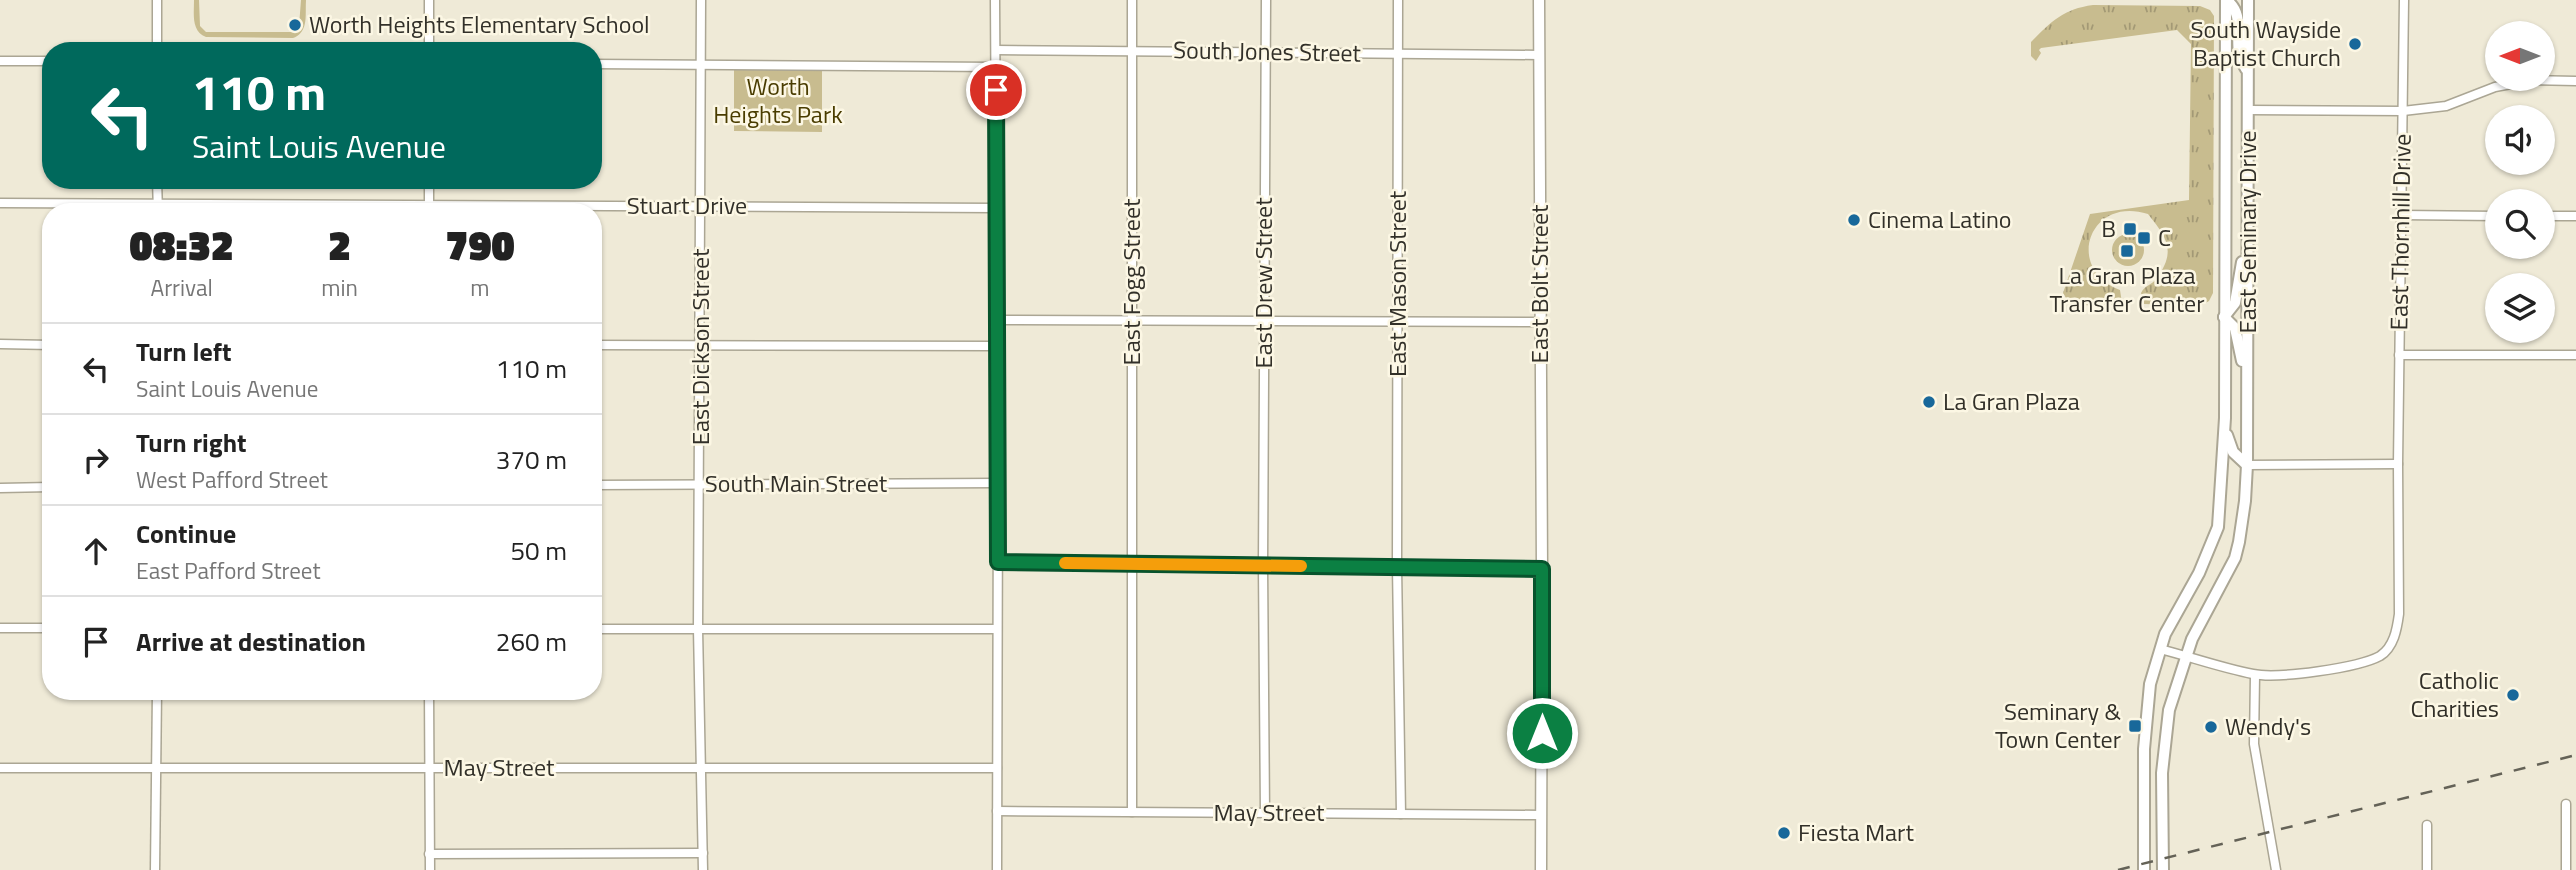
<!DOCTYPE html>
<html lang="en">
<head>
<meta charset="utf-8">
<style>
  :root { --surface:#fff; --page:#f6f6f6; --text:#222; --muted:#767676; --line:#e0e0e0 }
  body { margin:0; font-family:"Titillium Web",sans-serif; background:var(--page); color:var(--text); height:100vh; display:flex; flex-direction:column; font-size:26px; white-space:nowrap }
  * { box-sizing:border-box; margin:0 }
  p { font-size:23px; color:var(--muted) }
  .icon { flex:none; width:38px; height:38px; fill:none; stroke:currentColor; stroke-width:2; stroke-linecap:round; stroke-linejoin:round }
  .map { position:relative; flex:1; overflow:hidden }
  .drawer { position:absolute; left:42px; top:203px; width:560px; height:497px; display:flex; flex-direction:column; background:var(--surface); border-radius:28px; box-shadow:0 2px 5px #0004 }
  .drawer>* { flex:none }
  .guide { position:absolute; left:42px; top:42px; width:560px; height:147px; border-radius:28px; box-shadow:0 2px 5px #0004; background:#00695c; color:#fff; overflow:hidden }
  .needle { width:46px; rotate:270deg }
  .buttons { position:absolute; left:2485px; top:21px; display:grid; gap:14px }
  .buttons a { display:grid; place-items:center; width:70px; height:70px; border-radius:50%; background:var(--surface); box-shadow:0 2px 5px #0004; font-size:35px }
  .pin { position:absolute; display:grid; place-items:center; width:60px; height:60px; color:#fff; margin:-30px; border:4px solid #fff; border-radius:50%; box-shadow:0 2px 7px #0007 }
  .me { position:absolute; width:77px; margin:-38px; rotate:0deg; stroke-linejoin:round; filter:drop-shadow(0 0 5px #0008) }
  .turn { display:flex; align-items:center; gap:24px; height:147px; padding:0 35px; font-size:32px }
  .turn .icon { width:91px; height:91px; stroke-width:2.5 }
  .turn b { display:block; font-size:49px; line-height:60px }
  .eta { display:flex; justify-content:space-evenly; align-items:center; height:119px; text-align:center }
  .eta b { font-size:42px; font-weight:800; line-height:49px }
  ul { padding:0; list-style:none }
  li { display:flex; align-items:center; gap:21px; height:91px; padding:0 35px; border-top:2px solid var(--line) }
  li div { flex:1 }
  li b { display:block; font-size:26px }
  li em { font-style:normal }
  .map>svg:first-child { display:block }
</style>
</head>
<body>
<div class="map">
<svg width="2576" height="870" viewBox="0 0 2576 870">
  <defs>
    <pattern id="grass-tufts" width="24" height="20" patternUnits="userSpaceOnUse" patternTransform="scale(1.75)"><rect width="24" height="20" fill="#c8bc8f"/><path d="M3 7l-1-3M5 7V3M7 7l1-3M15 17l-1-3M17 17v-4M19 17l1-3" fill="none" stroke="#a39975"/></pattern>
  </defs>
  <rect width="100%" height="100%" fill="#efead7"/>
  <g fill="url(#grass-tufts)">
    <path d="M2093 5 2200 6 2210 10 2214 16 2213 293 2209 301 2200 306 2144 304 2141 293C2145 285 2152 285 2157 278 2177 250 2166 237 2148 214 2089 195 2064 269 2120 290L2122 303 2118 306 2074 305 2069 303 2063 293 2090 214 2189 200 2191 44 2177 30 2041 48 2039 50 2041 53 2036 61 2031 56V42C2051 22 2063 9 2093 5Z"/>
    <circle cx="2128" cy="250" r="16"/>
  </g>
  <g fill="#c8bc8f">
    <path d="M194 0H199L200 26 206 32H294L299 26 301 0H306C305 15 309 32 293 38L206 37C191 31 194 14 194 0Z"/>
    <polygon points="734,70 822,70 822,132 734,131"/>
  </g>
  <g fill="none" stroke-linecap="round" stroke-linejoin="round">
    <g stroke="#aba694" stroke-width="11">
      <g id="minor">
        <polyline points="157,0 157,51"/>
        <polyline points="701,0 698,629 703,870"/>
        <polyline points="995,0 998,483 997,870"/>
        <polyline points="1398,0 1397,567 1401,814"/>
        <polyline points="996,50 1539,55"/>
        <polyline points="429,51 429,0"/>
        <polyline points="0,61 51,61"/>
        <polyline points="593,64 996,67"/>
        <polyline points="2249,110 2403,111 2446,106 2495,87 2532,80 2576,81"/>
        <polyline points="157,180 158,212"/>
        <polyline points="0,203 996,208"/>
        <polyline points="429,212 429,180"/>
        <polyline points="2401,215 2497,216"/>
        <polyline points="2543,216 2576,216"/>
        <polyline points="997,320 1539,322"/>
        <polyline points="0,344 51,345"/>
        <polyline points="593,345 997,346"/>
        <polyline points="2399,355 2576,355"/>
        <polyline points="2247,465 2398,464"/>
        <polyline points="593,485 998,483"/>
        <polyline points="0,488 51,487"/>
        <polyline points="997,563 1542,569"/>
        <polyline points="0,628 51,628"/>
        <polyline points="593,629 997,629"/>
        <path d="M2160 649C2191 657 2222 668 2253 674 2278 679 2358 668 2380 656 2394 647 2397 629 2399 614L2398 464 2404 0"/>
        <polyline points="2255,675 2254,744 2276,870"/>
        <polyline points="429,691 430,870"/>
        <polyline points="0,768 997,768"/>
        <polyline points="997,811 1541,815"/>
        <polyline points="1132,812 1132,0"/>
        <polyline points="1265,813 1263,566 1266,0"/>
        <polyline points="429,854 703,853"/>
        <polyline points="155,870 157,691"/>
        <polyline points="2427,870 2427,825"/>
        <polyline points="2566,870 2566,804"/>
      </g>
    </g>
    <g stroke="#aba694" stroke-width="13">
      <polyline id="tertiary" points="1539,0 1542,569 1541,870"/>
    </g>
    <g stroke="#aba694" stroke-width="14">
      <g id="secondary">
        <path d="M2226 0C2244 12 2236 35 2239 53 2240 59 2243 64 2246 69"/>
        <polyline points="2224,317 2235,303 2242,262"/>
        <polyline points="2224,317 2235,328 2242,361"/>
        <polyline points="2227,435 2233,452 2247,465"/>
        <polyline points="2144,870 2144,749 2150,684 2165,634 2199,573 2218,527 2225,418 2226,0"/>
        <polyline points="2163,870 2162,773 2169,710 2192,639 2235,558 2239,542 2245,501 2247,465 2248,0"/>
      </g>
    </g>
    <use href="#minor" stroke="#fff" stroke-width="8"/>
    <use href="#tertiary" stroke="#fff" stroke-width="10"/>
    <use href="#secondary" stroke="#fff" stroke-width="10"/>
    <polyline stroke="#646257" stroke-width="2.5" stroke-dasharray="12 12" stroke-linecap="butt" points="2118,870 2576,755"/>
  </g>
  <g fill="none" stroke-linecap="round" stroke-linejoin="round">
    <g stroke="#07532c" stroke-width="18">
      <polyline id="route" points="996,90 998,562 1542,569 1542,733"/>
    </g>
    <use href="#route" stroke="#0b8043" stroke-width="12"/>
    <polyline stroke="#f59e0b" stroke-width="12" points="1065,563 1301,566"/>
  </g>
  <g fill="#18689a" stroke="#fcf7e4" stroke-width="2.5">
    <circle cx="295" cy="25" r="7"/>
    <circle cx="2355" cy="44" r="7"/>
    <circle cx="1854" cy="220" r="7"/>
    <rect x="2123" y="222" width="14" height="14" rx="3.5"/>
    <rect x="2137" y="231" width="14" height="14" rx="3.5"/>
    <rect x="2120" y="244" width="14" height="14" rx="3.5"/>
    <circle cx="1929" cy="402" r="7"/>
    <circle cx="2513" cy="695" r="7"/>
    <rect x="2128" y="719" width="14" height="14" rx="3.5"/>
    <circle cx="2211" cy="727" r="7"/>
    <circle cx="1784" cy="833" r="7"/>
  </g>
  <g text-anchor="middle" stroke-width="5" stroke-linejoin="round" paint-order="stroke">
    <g font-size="24" fill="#323029" stroke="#fcf7e4" text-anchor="start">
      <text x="309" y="33">Worth Heights Elementary School</text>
      <text x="2341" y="38" text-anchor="end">South Wayside<tspan x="2341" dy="28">Baptist Church</tspan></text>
      <text x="1868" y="228">Cinema Latino</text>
      <text x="2116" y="237" text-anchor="end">B</text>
      <text x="2158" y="246">C</text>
      <text x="2127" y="284" text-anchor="middle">La Gran Plaza<tspan x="2127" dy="28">Transfer Center</tspan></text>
      <text x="1943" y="410">La Gran Plaza</text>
      <text x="2499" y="689" text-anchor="end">Catholic<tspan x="2499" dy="28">Charities</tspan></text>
      <text x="2121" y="720" text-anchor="end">Seminary &amp;<tspan x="2121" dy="28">Town Center</tspan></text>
      <text x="2225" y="735">Wendy's</text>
      <text x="1798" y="841">Fiesta Mart</text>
    </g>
    <g font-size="24" fill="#323029" stroke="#fcf7e4">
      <text transform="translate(1267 52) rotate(1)" y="8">South Jones Street</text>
      <text x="687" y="214">Stuart Drive</text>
      <text transform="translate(2248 232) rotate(-90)" y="8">East Seminary Drive</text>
      <text transform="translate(2401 232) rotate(-89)" y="8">East Thornhill Drive</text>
      <text transform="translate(1132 282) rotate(-90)" y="8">East Fogg Street</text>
      <text transform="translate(1264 283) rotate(-90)" y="8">East Drew Street</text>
      <text transform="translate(1398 284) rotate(-90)" y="8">East Mason Street</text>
      <text transform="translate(1540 284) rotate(-90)" y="8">East Bolt Street</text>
      <text transform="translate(701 347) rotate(-90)" y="8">East Dickson Street</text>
      <text x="796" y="492">South Main Street</text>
      <text x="499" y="776">May Street</text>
      <text x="1269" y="821">May Street</text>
    </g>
    <g font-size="24" fill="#493c00" stroke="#fcf7e4">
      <text x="778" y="95">Worth<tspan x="778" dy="28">Heights Park</tspan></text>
    </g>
  </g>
</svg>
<div class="buttons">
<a><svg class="needle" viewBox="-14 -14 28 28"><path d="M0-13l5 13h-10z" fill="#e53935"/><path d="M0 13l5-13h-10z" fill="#767676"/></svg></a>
<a><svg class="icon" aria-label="sound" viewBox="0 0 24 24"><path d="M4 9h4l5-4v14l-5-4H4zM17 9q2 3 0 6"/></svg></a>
<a><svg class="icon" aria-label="search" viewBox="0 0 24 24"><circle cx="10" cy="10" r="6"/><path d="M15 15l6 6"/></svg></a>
<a><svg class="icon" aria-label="layers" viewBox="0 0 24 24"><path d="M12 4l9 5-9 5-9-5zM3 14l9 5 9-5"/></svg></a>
</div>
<div class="pin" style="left:996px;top:90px;background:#d93025"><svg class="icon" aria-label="arrive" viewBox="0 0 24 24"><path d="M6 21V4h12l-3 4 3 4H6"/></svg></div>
<svg class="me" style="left:1542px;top:733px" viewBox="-20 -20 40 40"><circle r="17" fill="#0b8043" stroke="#fff" stroke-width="3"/><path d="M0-11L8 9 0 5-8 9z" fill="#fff"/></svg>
<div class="guide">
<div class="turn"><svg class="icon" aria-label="left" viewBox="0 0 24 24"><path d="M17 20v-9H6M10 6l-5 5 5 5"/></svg><div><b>110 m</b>Saint Louis Avenue</div></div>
</div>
<section class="drawer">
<div class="eta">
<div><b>08:32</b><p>Arrival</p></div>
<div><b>2</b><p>min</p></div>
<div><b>790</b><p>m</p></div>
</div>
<ul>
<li><svg class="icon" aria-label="left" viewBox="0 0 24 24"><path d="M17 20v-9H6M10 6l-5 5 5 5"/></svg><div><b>Turn left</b><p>Saint Louis Avenue</p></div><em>110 m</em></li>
<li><svg class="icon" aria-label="right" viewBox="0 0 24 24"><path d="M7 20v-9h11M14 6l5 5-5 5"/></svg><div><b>Turn right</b><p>West Pafford Street</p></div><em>370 m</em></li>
<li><svg class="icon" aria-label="ahead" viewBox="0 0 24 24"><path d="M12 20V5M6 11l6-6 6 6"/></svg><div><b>Continue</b><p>East Pafford Street</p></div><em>50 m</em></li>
<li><svg class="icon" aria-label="arrive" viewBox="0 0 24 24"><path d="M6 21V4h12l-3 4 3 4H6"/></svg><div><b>Arrive at destination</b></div><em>260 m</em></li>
</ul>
</section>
</div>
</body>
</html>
